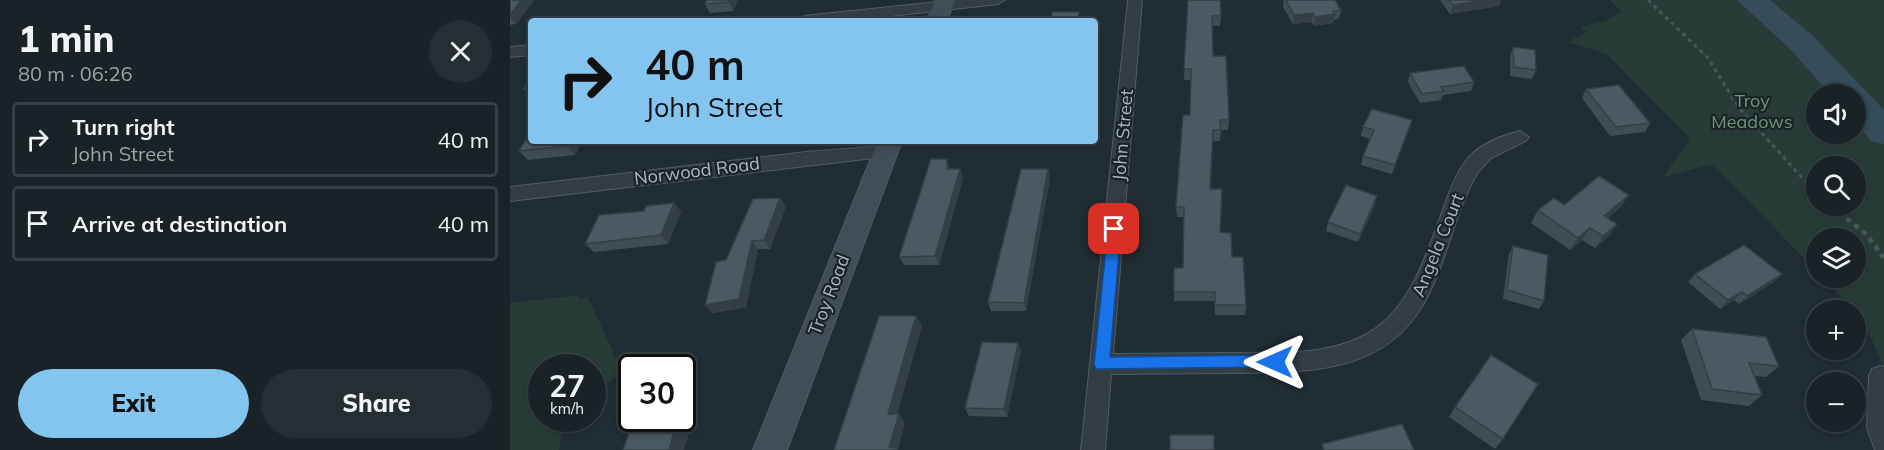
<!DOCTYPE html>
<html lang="en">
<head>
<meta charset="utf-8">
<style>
  :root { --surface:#182227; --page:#252f33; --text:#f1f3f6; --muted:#9fa4a7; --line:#363f44; --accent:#84c5f0 }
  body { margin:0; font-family:Mulish,sans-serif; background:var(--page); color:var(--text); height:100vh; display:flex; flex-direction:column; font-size:22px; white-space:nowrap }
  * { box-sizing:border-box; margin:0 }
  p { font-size:20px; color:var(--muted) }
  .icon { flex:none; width:33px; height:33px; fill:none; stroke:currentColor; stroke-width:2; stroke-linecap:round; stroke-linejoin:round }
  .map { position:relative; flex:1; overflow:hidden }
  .side { display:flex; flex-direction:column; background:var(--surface); width:510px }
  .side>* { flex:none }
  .guide { position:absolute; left:18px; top:18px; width:570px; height:126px; border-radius:6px; box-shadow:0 3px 9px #0003,0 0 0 2px var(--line); background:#84c5f0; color:#111; overflow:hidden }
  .buttons { position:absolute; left:1296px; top:84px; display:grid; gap:12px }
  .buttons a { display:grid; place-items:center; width:60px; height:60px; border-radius:50%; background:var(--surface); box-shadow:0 3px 9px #0003,0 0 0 2px var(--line); font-size:30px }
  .speed { position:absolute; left:18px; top:354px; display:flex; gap:12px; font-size:30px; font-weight:700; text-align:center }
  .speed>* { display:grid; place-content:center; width:78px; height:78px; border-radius:50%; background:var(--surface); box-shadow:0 3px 9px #0003,0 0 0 2px var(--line); line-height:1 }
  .speed small { font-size:15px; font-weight:400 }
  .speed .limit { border:3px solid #111; border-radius:9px; background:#fff; color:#111 }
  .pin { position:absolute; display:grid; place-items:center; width:51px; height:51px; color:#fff; margin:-26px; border-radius:12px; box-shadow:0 3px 9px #0006 }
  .me { position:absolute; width:66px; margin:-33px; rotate:270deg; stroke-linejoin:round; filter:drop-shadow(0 0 4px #0008) }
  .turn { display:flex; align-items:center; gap:21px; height:126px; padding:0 18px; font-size:27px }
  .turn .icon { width:78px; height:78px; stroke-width:2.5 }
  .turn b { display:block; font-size:42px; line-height:51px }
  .round { display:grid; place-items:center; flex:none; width:63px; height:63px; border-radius:32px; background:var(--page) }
  .summary { display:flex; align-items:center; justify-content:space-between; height:102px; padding:0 18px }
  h1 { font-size:36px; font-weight:800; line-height:45px }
  .cta { display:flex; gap:12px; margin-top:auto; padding:12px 18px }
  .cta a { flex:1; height:69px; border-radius:36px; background:var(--accent); color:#111; font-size:24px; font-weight:800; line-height:69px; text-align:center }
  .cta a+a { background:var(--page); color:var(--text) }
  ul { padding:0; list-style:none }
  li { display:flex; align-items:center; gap:18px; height:75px; margin:0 12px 9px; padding:0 6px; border:3px solid var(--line); border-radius:6px }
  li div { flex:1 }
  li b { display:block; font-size:22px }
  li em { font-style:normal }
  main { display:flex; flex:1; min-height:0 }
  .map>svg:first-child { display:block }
</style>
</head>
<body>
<main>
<section class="side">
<div class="summary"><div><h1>1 min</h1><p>80 m · 06:26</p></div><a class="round"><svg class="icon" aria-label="close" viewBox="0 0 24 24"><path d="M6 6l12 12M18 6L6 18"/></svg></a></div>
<ul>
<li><svg class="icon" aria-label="right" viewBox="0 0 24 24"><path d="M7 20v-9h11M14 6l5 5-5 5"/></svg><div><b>Turn right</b><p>John Street</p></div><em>40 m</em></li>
<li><svg class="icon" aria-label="arrive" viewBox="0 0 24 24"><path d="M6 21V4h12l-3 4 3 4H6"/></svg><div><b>Arrive at destination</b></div><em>40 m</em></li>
</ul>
<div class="cta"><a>Exit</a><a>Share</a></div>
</section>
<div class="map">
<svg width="1374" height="450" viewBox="0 0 1374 450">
  <rect width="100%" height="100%" fill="#202d34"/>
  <g fill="#283c37" fill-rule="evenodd">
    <path d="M1099 0H1374V368L1353 320 1313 278H1346V238H1306V271L1203 164 1153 177 1180 139 1097 54 1058 42 1076 32 1071 27 1095 21 1112 11ZM1306 94H1346V134H1306ZM1306 166H1346V206H1306Z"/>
    <polygon points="69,295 68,299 78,297 112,372 83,395 82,368 32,368 32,418 55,419 49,450 0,450 0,303"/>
  </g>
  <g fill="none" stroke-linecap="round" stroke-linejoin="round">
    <polygon fill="#354c5a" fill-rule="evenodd" points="1227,0 1260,0 1303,36 1374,110 1374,144 1361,141 1346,123 1346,94 1320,94 1281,50"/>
    <g stroke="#515c63" stroke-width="2">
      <g id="street">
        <polygon points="447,0 495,0 488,4 335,21 286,21 294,16"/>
        <path d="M618 0H632L603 354C644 354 685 353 726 353 768 352 812 356 851 337 901 313 916 254 934 207 940 189 948 168 961 155 973 143 994 135 1010 131L1019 137 1016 141 981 158 968 172C944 212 938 261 914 303 873 376 793 372 720 373 681 373 641 374 601 374L595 450H571Z"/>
        <polygon points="21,45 21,55 0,57 0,47"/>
        <polygon points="375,146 381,148 384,152 381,156 0,201 0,187 296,152"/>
        <polygon points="1370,366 1374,367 1374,450 1365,450 1357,428 1359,376 1362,369"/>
      </g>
    </g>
    <g stroke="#515c63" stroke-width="2">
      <g id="secondary">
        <polygon points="425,0 445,0 437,21 417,21"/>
        <polygon points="368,141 392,141 277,450 243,450"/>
      </g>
    </g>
    <polyline stroke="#465857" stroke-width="3" stroke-dasharray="4 4" stroke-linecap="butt" points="1138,0 1198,58 1229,108 1306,193"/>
    <polyline stroke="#465857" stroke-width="4.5" stroke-dasharray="5 5" stroke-linecap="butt" points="1321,206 1356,234 1374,258"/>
    <use href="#street" fill="#333e44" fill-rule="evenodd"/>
    <use href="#secondary" fill="#414e57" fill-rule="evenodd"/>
  </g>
  <g fill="#404d54">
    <polygon points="0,0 24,0 6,24 0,25"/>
    <polygon points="197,0 228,0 223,11 200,13 195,4"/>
    <polygon points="678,0 711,16 710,26 702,26 703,56 719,120 718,130 711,130 710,141 702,141 701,189 710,232 722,257 736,305 735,315 705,315 704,301 664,301 664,292 673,268 674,217 667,217 666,207 680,115 681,80 674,80"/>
    <polygon points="774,0 825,0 831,10 829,19 824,20 823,23 804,26 802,22 783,24 773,7"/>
    <polygon points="930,0 991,0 989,6 940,14"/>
    <polygon points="1003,47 1026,70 1022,79 1000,76 1000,56"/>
    <polygon points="900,73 964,82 961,91 933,95 931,100 910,103 898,82"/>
    <polygon points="1076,89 1140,123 1135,132 1100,136 1072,98"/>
    <polygon points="902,120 882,174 851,165 853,156 860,139 851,136 853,127"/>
    <polygon points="72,141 65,155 18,160 9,151"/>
    <polygon points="518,141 549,141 549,144 519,144"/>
    <polygon points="440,168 440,169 450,169 453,178 429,265 394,265 389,257"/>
    <polygon points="538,169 540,178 516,311 481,311 478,302"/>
    <polygon points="164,203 171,212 158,244 84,252 75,244 134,211"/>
    <polygon points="865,205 848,242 816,231 818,222"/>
    <polygon points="1054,205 1111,207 1098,218 1107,224 1099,236 1085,248 1072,240 1060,250 1021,223 1028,210"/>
    <polygon points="276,206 260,249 248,249 236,307 203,313 195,305 216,260"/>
    <polygon points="1003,246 1034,301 1029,309 993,299 999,254"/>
    <polygon points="1185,274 1264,282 1229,304 1224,300 1210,309 1178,282"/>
    <polygon points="1182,329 1269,366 1256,377 1244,376 1252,395 1239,406 1191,400 1171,340"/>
    <polygon points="508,343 511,351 497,417 459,416 455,408"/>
    <polygon points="945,407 993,439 985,449 939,417"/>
  </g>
  <g fill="#343f45">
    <polygon points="11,0 24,0 6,24 0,17 0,15"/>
    <polygon points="219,0 228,0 223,11 219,2"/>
    <polygon points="974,0 991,0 989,6 940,14 943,5"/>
    <polygon points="803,13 802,22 783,24 784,15"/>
    <polygon points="825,14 823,23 804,26 805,17"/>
    <polygon points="21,88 21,96 14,89"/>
    <polygon points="902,120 899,129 882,174 885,165"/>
    <polygon points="59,141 72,141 65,155 57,146"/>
    <polygon points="437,159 440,168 440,178 437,169"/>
    <polygon points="450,169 453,178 429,265 425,256"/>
    <polygon points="538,169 540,178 516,311 514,303"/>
    <polygon points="1119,195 1111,207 1086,228 1094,216"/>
    <polygon points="867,196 865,205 848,242 850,234"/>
    <polygon points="270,198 276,206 260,249 254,240"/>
    <polygon points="164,203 171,212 158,244 151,235"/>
    <polygon points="1107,224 1099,236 1085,248 1093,236"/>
    <polygon points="1080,228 1072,240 1060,250 1068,238"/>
    <polygon points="242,241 248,249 236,307 203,313 195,305"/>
    <polygon points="1272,274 1264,282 1229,304 1237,296"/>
    <polygon points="1232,292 1224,300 1210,309 1218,300"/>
    <polygon points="406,316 412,326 385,423 378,414"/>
    <polygon points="508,343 511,351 497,417 494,409"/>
    <polygon points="175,397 187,407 174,450 159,450 168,418 172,418 172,405"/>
    <polygon points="389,414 395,423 388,450 381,450 379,447"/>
  </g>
  <g fill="#4b5a62" stroke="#343f45" stroke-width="1.5">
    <polygon points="0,0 11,0 0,15"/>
    <polygon points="197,0 219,0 219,2 195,4"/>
    <polygon points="678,0 710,0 711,16 702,16 703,56 716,56 719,120 710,120 711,130 703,130 700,189 712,189 710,232 721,233 722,257 733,257 736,305 705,305 705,292 664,292 664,268 673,268 674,207 666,207 673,115 680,115 681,69 674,69"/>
    <polygon points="776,0 825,0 831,10 823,11 825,14 805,17 803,13 784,15"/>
    <polygon points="939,0 974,0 943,5"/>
    <polygon points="542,12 569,12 567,21 541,21"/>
    <polygon points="1003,47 1025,50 1026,70 1004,67"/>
    <polygon points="954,66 964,82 931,87 934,91 912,94 900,73"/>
    <polygon points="21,77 21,88 14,89"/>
    <polygon points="1109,85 1140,123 1106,127 1076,89"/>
    <polygon points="862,109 902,120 885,165 853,156 864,130 853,127"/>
    <polygon points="21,131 21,141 59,141 57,146 9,151"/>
    <polygon points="421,159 437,159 437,169 450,169 425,256 389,257"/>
    <polygon points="511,169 538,169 514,303 478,302"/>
    <polygon points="1089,176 1119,195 1094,216 1107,224 1093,236 1080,228 1068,238 1028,210 1044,198 1054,205"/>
    <polygon points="836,185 867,196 850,234 818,222"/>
    <polygon points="270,198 254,240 242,241 229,299 195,305 206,262 216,260 243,199"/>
    <polygon points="164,203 151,235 75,244 89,215 134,211 136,206"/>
    <polygon points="1234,245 1272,274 1237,296 1232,292 1218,300 1185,274"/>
    <polygon points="1003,246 1038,255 1034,301 997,290"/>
    <polygon points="369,316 406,316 378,414 389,414 379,447 387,448 386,450 324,450"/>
    <polygon points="1182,329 1256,337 1269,366 1239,363 1252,395 1202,389"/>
    <polygon points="472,342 508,343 494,409 455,408"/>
    <polygon points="981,355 1028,384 993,439 945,407"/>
    <polygon points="124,418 168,418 159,450 113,450"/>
    <polygon points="892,424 904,450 814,450 812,444"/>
    <rect x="660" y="435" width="44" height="15"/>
  </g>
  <polygon fill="#1a73e8" stroke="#114b97" stroke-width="1.5" points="604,223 611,229 600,357 765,355 770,357 773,362 770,367 586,369 584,364 598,229"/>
  <g text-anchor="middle" stroke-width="4.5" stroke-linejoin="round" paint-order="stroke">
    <g font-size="18" fill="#6f9670" stroke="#192329">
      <text x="1242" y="107">Troy<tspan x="1242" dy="21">Meadows</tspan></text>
    </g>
    <g font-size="18" fill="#adb9c2" stroke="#192329">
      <text transform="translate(613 135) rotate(-85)" y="6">John Street</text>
      <text transform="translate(187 171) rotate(-7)" y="6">Norwood Road</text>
      <text transform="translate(928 245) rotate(-68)" y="6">Angela Court</text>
      <text transform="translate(319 295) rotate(-69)" y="6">Troy Road</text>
    </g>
  </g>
</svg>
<div class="buttons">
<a><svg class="icon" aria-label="sound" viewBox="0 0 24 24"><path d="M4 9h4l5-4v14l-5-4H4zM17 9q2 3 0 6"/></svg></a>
<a><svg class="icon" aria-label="search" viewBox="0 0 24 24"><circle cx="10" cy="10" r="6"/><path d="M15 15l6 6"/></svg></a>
<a><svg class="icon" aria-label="layers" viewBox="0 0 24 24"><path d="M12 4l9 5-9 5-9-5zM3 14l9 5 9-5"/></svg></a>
<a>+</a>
<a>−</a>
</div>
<div class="speed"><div>27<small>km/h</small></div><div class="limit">30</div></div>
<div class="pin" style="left:604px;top:229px;background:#d93025"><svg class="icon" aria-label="arrive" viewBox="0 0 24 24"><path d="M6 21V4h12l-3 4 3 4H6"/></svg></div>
<svg class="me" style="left:765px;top:362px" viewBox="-20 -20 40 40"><path d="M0-17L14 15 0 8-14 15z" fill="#1a73e8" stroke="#fff" stroke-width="4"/></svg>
<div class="guide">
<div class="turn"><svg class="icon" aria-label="right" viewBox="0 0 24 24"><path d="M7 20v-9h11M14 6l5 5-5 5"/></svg><div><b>40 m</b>John Street</div></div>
</div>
</div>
</main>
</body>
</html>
